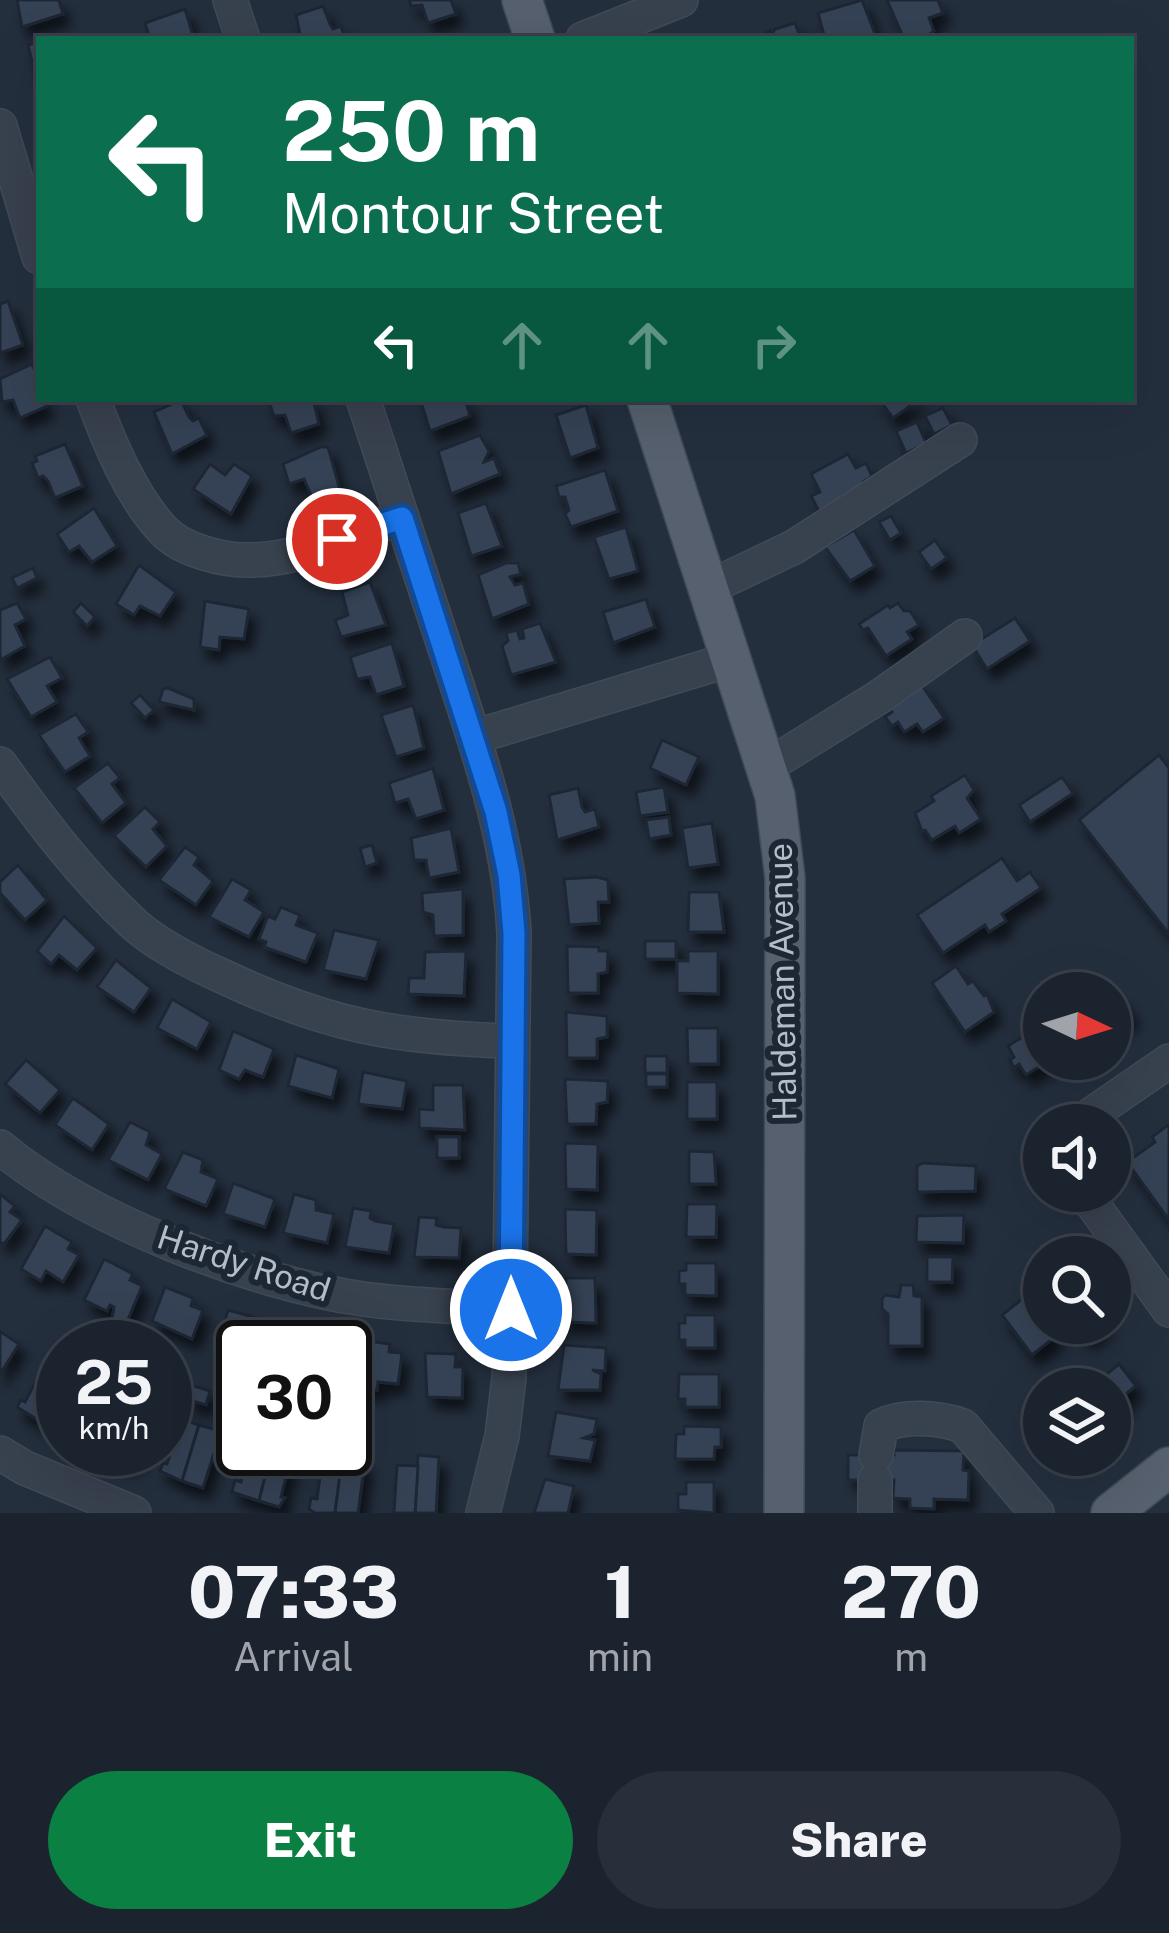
<!DOCTYPE html>
<html lang="en">
<head>
<meta charset="utf-8">
<style>
  :root { --surface:#1b232e; --page:#282f3a; --text:#f1f3f6; --muted:#a0a4aa; --line:#39404a; --accent:#0b8043 }
  body { margin:0; font-family:"Public Sans",sans-serif; background:var(--page); color:var(--text); height:100vh; display:flex; flex-direction:column; font-size:45px; white-space:nowrap }
  * { box-sizing:border-box; margin:0 }
  p { font-size:39px; color:var(--muted) }
  .icon { flex:none; width:66px; height:66px; fill:none; stroke:currentColor; stroke-width:2; stroke-linecap:round; stroke-linejoin:round }
  .map { position:relative; height:1513px; overflow:hidden }
  .details { display:flex; flex-direction:column; background:var(--surface); flex:1 }
  .details>* { flex:none }
  .guide { position:absolute; left:36px; top:36px; width:1098px; height:366px; border-radius:0px; box-shadow:0 12px 48px #0002,0 0 0 3px var(--line); background:#0b6e4f; color:#fff; overflow:hidden }
  .needle { width:78px; rotate:94deg }
  .controls { position:absolute; left:1023px; top:972px; display:grid; gap:24px }
  .controls a { display:grid; place-items:center; width:108px; height:108px; border-radius:50%; background:var(--surface); box-shadow:0 12px 48px #0002,0 0 0 3px var(--line); font-size:60px }
  .speed { position:absolute; left:36px; top:1320px; display:flex; gap:24px; font-size:60px; font-weight:700; text-align:center }
  .speed>* { display:grid; place-content:center; width:156px; height:156px; border-radius:50%; background:var(--surface); box-shadow:0 12px 48px #0002,0 0 0 3px var(--line); line-height:1 }
  .speed small { font-size:30px; font-weight:400 }
  .speed .limit { border:6px solid #111; border-radius:18px; background:#fff; color:#111 }
  .pin { position:absolute; display:grid; place-items:center; width:102px; height:102px; color:#fff; margin:-51px; border:6px solid #fff; border-radius:50%; box-shadow:0 3px 12px #0007 }
  .me { position:absolute; width:132px; margin:-66px; rotate:0deg; stroke-linejoin:round; filter:drop-shadow(0 0 9px #0008) }
  .turn { display:flex; align-items:center; gap:42px; height:252px; padding:0 48px; font-size:54px }
  .turn .icon { width:156px; height:156px; stroke-width:2.5 }
  .turn b { display:block; font-size:84px; line-height:102px }
  .lanes { display:flex; align-items:center; height:114px; padding:0 48px; background:#0003; justify-content:center; gap:60px; direction:ltr }
  .lanes .off { opacity:.35 }
  .eta { display:flex; justify-content:space-evenly; align-items:center; height:204px; text-align:center }
  .eta b { font-size:72px; font-weight:800; line-height:84px }
  .primary-button { display:flex; gap:24px; margin-top:auto; padding:24px 48px }
  .primary-button a { flex:1; height:138px; border-radius:72px; background:var(--accent); color:#fff; font-size:48px; font-weight:800; line-height:138px; text-align:center }
  .primary-button a+a { background:var(--page); color:var(--text) }
  .map>svg:first-child { display:block }
</style>
</head>
<body>
<div class="map">
<svg width="1169" height="1513" viewBox="0 0 1169 1513">
  <defs>
    <filter id="shadow"><feDropShadow dx="7" dy="11" stdDeviation="6" flood-color="#0009"/></filter>
  </defs>
  <rect width="100%" height="100%" fill="#242f3e"/>
  <g fill="#364354" stroke="#1f2835" stroke-width="3" filter="url(#shadow)">
    <polygon points="59,0 63,14 22,27 17,0"/>
    <polygon points="409,0 451,0 456,14 428,23 422,5 411,6"/>
    <polygon points="862,0 877,39 825,39 818,13"/>
    <polygon points="887,0 938,0 943,13 929,18 934,31 924,38 904,39"/>
    <polygon points="323,6 330,24 333,29 341,26 345,39 301,39 296,15"/>
    <polygon points="185,9 194,39 150,39 145,23"/>
    <polygon points="795,23 801,39 762,39 762,35 770,31 771,36 775,29"/>
    <polygon points="39,42 39,90 28,45"/>
    <polygon points="8,301 23,345 0,353 0,304"/>
    <polygon points="32,364 39,382 39,399 44,399 47,406 20,418 13,400 2,402 0,379"/>
    <polygon points="268,399 313,399 319,424 291,433 285,415 274,416"/>
    <polygon points="420,399 465,399 470,416 430,431"/>
    <polygon points="879,399 920,399 893,418"/>
    <polygon points="181,400 189,417 193,421 199,418 207,435 172,454 154,412"/>
    <polygon points="586,405 598,448 570,458 556,415"/>
    <polygon points="943,408 952,425 934,434 925,416"/>
    <polygon points="917,422 926,443 906,453 896,431"/>
    <polygon points="480,435 489,451 484,462 494,458 500,474 451,494 438,451"/>
    <polygon points="65,444 83,486 55,498 48,481 43,476 38,478 32,463 37,461 35,456"/>
    <polygon points="321,447 328,447 340,490 313,499 304,479 289,484 283,464"/>
    <polygon points="848,454 856,468 866,463 872,476 863,482 869,493 822,517 811,496 820,492 811,474"/>
    <polygon points="210,464 225,475 234,464 252,476 231,514 193,489"/>
    <polygon points="605,470 618,511 571,527 565,514 569,510 565,497 559,497 556,486"/>
    <polygon points="486,503 502,546 471,556 458,513"/>
    <polygon points="94,508 117,546 92,562 79,546 69,552 57,534"/>
    <polygon points="891,516 901,533 890,540 879,522"/>
    <polygon points="626,527 638,571 609,579 594,537"/>
    <polygon points="854,530 875,566 850,581 825,547"/>
    <polygon points="935,540 947,558 931,569 919,552"/>
    <polygon points="506,563 518,563 521,574 510,577 515,585 523,583 529,604 492,619 478,575"/>
    <polygon points="139,565 176,592 160,616 140,606 134,615 116,604"/>
    <polygon points="33,568 37,578 17,588 12,578"/>
    <polygon points="370,582 386,625 341,637 335,620 348,615 342,592"/>
    <polygon points="646,599 655,627 613,643 603,612"/>
    <polygon points="205,601 249,609 244,639 220,637 219,650 200,647"/>
    <polygon points="17,603 26,619 15,625 25,646 0,660 0,610"/>
    <polygon points="81,603 95,617 87,626 73,612"/>
    <polygon points="898,603 904,611 910,611 919,625 907,632 912,639 886,656 868,628 863,630 859,624 888,605 890,608"/>
    <polygon points="1015,618 1030,641 987,669 972,645"/>
    <polygon points="540,623 556,662 511,675 502,646 508,641 506,633 517,630 520,639 524,638 522,629"/>
    <polygon points="392,643 404,686 376,695 370,677 357,679 350,657"/>
    <polygon points="50,657 62,678 47,686 57,702 31,717 7,679"/>
    <polygon points="921,684 944,718 923,732 917,724 904,732 898,722 892,726 885,717 892,712 885,702"/>
    <polygon points="168,688 194,699 194,710 159,702 163,689"/>
    <polygon points="140,695 154,710 145,718 131,703"/>
    <polygon points="413,705 424,748 396,757 381,715"/>
    <polygon points="76,714 88,732 79,738 90,756 65,772 39,735"/>
    <polygon points="662,740 699,757 686,785 650,768"/>
    <polygon points="1159,755 1169,768 1169,934 1079,820"/>
    <polygon points="108,763 120,778 112,784 126,803 102,823 74,788"/>
    <polygon points="433,768 444,810 416,819 408,799 395,803 389,783"/>
    <polygon points="965,775 974,790 967,798 981,819 959,833 955,826 932,840 925,830 922,831 915,813 934,801 931,796"/>
    <polygon points="1062,777 1073,793 1030,822 1019,805"/>
    <polygon points="664,787 668,812 640,816 636,792"/>
    <polygon points="578,788 582,807 585,812 595,809 599,827 557,840 549,795"/>
    <polygon points="145,807 160,822 153,829 167,846 146,867 114,836"/>
    <polygon points="669,817 671,835 649,839 646,820"/>
    <polygon points="712,823 718,864 688,868 682,828"/>
    <polygon points="451,828 459,872 429,878 426,860 414,860 411,838"/>
    <polygon points="372,845 377,863 365,867 360,848"/>
    <polygon points="185,847 199,857 194,865 213,881 196,905 159,880"/>
    <polygon points="1002,858 1017,881 1030,872 1041,888 1002,914 1006,921 989,932 985,925 943,953 917,915"/>
    <polygon points="18,865 47,900 25,920 0,893 0,882"/>
    <polygon points="597,877 608,880 609,902 598,902 599,923 569,925 564,879"/>
    <polygon points="232,879 251,890 245,900 264,912 249,937 209,917"/>
    <polygon points="463,889 463,935 434,936 433,915 423,912 422,893"/>
    <polygon points="689,892 719,892 724,932 688,932"/>
    <polygon points="281,907 300,915 296,925 318,933 306,962 264,947 266,942 259,939 268,916 275,919"/>
    <polygon points="64,916 97,948 77,970 59,955 51,964 37,951"/>
    <polygon points="334,930 379,940 366,979 323,970"/>
    <rect x="645" y="941" width="31" height="18"/>
    <polygon points="567,946 599,947 599,951 608,951 607,972 598,974 598,993 568,993"/>
    <polygon points="466,951 464,996 408,994 409,978 424,978 425,952"/>
    <polygon points="688,951 718,951 718,994 677,993 677,961 688,961"/>
    <polygon points="116,960 151,988 134,1012 97,987"/>
    <polygon points="956,966 968,984 973,981 984,996 987,994 994,1012 965,1032 932,983"/>
    <polygon points="1119,996 1132,1015 1110,1030 1110,1002"/>
    <polygon points="172,999 211,1022 197,1049 157,1028"/>
    <polygon points="566,1012 607,1016 607,1037 597,1039 597,1058 567,1058"/>
    <polygon points="687,1028 718,1028 718,1064 688,1064"/>
    <polygon points="233,1031 274,1049 263,1077 245,1070 239,1079 219,1070"/>
    <polygon points="1032,1031 1041,1045 1044,1043 1044,1059 1051,1059 1026,1075 1019,1064 1014,1068 1010,1060 1014,1057 1008,1046"/>
    <polygon points="296,1055 339,1069 332,1098 288,1086"/>
    <rect x="645" y="1056" width="22" height="17"/>
    <polygon points="26,1060 60,1090 40,1113 5,1084"/>
    <polygon points="363,1072 407,1081 402,1109 358,1104"/>
    <rect x="646" y="1074" width="21" height="13"/>
    <polygon points="565,1079 608,1081 607,1102 597,1104 596,1124 567,1124"/>
    <rect x="687" y="1082" width="30" height="37"/>
    <polygon points="433,1085 463,1085 465,1130 419,1128 419,1109 433,1110"/>
    <polygon points="73,1098 109,1124 92,1150 55,1125"/>
    <polygon points="130,1122 150,1132 146,1145 162,1154 148,1180 108,1160"/>
    <polygon points="1168,1125 1169,1127 1169,1220 1127,1162 1155,1142 1152,1137"/>
    <rect x="437" y="1137" width="22" height="21"/>
    <polygon points="565,1143 598,1144 597,1190 566,1189"/>
    <polygon points="689,1151 714,1152 716,1184 689,1184"/>
    <polygon points="183,1152 203,1160 201,1172 218,1179 206,1206 164,1189"/>
    <polygon points="923,1163 976,1166 975,1191 917,1192 917,1166"/>
    <polygon points="233,1183 275,1199 265,1227 223,1214"/>
    <polygon points="0,1194 15,1206 10,1212 22,1220 4,1244 0,1242"/>
    <polygon points="294,1194 316,1200 316,1210 334,1214 327,1243 283,1233"/>
    <polygon points="687,1204 717,1204 716,1237 686,1237"/>
    <polygon points="353,1208 371,1211 370,1218 375,1221 394,1224 389,1253 345,1247"/>
    <polygon points="565,1209 597,1210 596,1255 566,1254"/>
    <polygon points="964,1215 963,1243 916,1242 917,1216"/>
    <polygon points="419,1217 437,1218 436,1225 443,1227 461,1228 459,1258 414,1257"/>
    <polygon points="45,1226 72,1242 68,1249 79,1255 63,1282 46,1271 41,1281 21,1269"/>
    <polygon points="927,1257 953,1257 952,1282 927,1282"/>
    <polygon points="104,1259 133,1274 130,1280 142,1286 123,1331 112,1320 114,1307 110,1305 107,1311 84,1300"/>
    <polygon points="686,1263 716,1263 716,1296 685,1295 685,1284 679,1284 679,1271 686,1270"/>
    <polygon points="566,1278 595,1278 596,1323 563,1322"/>
    <polygon points="901,1285 913,1285 914,1296 922,1297 922,1346 888,1346 888,1314 882,1309 882,1299 885,1295 899,1297"/>
    <polygon points="165,1287 193,1298 191,1306 203,1310 192,1339 152,1321"/>
    <polygon points="1026,1296 1056,1336 1032,1355 1002,1315"/>
    <polygon points="228,1310 257,1318 255,1327 268,1330 263,1347 243,1347 243,1355 218,1345"/>
    <polygon points="685,1315 715,1315 715,1348 685,1348 685,1340 679,1340 679,1323 685,1323"/>
    <polygon points="1076,1323 1107,1323 1087,1338"/>
    <polygon points="293,1328 324,1334 322,1342 334,1347 289,1347"/>
    <polygon points="1,1332 19,1344 0,1374 0,1334"/>
    <polygon points="359,1340 390,1344 389,1352 402,1353 398,1384 378,1382 377,1390 353,1387"/>
    <polygon points="564,1345 606,1348 605,1371 592,1370 601,1374 600,1390 558,1390"/>
    <polygon points="53,1348 63,1354 63,1371 38,1420 17,1407 21,1400 25,1402"/>
    <polygon points="425,1353 456,1354 455,1367 463,1367 462,1398 427,1397"/>
    <polygon points="1119,1364 1136,1386 1123,1396 1127,1400 1123,1404 1119,1399 1110,1406 1110,1389 1086,1389 1083,1385 1089,1379 1094,1385"/>
    <polygon points="63,1371 63,1428 57,1430 38,1420"/>
    <polygon points="679,1374 719,1374 719,1407 685,1407 685,1399 678,1399"/>
    <polygon points="191,1385 210,1391 206,1405 186,1399"/>
    <polygon points="556,1412 597,1419 594,1434 584,1438 595,1440 590,1461 548,1456"/>
    <polygon points="181,1419 199,1425 182,1481 160,1471 163,1463 167,1464"/>
    <polygon points="199,1425 221,1431 203,1488 182,1481"/>
    <polygon points="684,1426 721,1427 721,1447 715,1447 714,1459 675,1459 676,1434 684,1434"/>
    <polygon points="110,1449 134,1449 136,1455 134,1460 122,1461 111,1457"/>
    <polygon points="249,1449 272,1449 259,1501 232,1492 235,1480 241,1482"/>
    <polygon points="272,1449 293,1450 281,1497 285,1498 279,1507 259,1501"/>
    <polygon points="328,1449 344,1449 335,1513 315,1513 309,1509 311,1498 317,1499 323,1455 327,1456"/>
    <polygon points="894,1450 964,1451 963,1470 969,1471 968,1500 934,1499 934,1509 910,1508 910,1499 893,1498 894,1480 848,1480 848,1455 894,1455"/>
    <polygon points="418,1455 439,1457 436,1513 415,1513"/>
    <polygon points="342,1458 365,1461 358,1513 335,1513"/>
    <polygon points="397,1465 418,1466 415,1513 394,1513"/>
    <polygon points="545,1479 574,1486 568,1513 534,1513"/>
    <polygon points="686,1482 714,1482 714,1513 678,1510 678,1494 686,1494"/>
  </g>
  <g fill="none" stroke-linecap="round" stroke-linejoin="round">
    <g stroke="#414a57" stroke-width="36">
      <g id="minor">
        <polyline points="230,0 243,39"/>
        <polyline points="583,39 681,0"/>
        <polyline points="0,126 39,257"/>
        <path d="M93 399C109 442 131 496 163 530 181 550 224 561 250 560 301 560 354 533 402 518"/>
        <path d="M363 399C392 487 421 575 450 664 479 753 509 839 514 933L509 1378 502 1436 483 1513"/>
        <polyline points="706,589 794,547 960,440"/>
        <polyline points="474,737 729,660"/>
        <path d="M0 764C41 821 83 877 135 925 159 946 193 963 222 976 328 1026 397 1038 513 1041"/>
        <polyline points="766,767 879,697 965,636"/>
        <polyline points="1076,1125 1169,1061"/>
        <path d="M0 1147C86 1219 251 1283 363 1299 412 1306 462 1306 511 1310"/>
        <polyline points="1083,1191 1169,1310"/>
        <polyline points="0,1453 25,1468 134,1513"/>
        <path d="M876 1455 881 1426C904 1415 939 1417 963 1426L1037 1513"/>
        <polyline points="875,1513 875,1480"/>
      </g>
    </g>
    <g stroke="#414a57" stroke-width="42">
      <g id="major">
        <polyline points="522,0 535,39"/>
        <polyline points="647,399 775,796 785,878 784,1513"/>
        <polyline points="1111,1513 1169,1467"/>
      </g>
    </g>
    <use href="#minor" stroke="#38414e" stroke-width="33"/>
    <use href="#major" stroke="#56606e" stroke-width="39"/>
  </g>
  <g fill="none" stroke-linecap="round" stroke-linejoin="round">
    <g stroke="#114b97" stroke-width="30">
      <polyline id="route" points="337,539 402,518 496,812 509,875 514,933 511,1310"/>
    </g>
    <use href="#route" stroke="#1a73e8" stroke-width="21"/>
  </g>
  <g text-anchor="middle" stroke-width="12" stroke-linejoin="round" paint-order="stroke">
    <g font-size="33" fill="#b4bcc9" stroke="#1d2633">
      <text transform="translate(782 982) rotate(-91)" y="12">Haldeman Avenue</text>
      <text transform="translate(244 1263) rotate(18)" y="12">Hardy Road</text>
    </g>
  </g>
</svg>
<div class="controls">
<a><svg class="needle" viewBox="-14 -14 28 28"><path d="M0-13l5 13h-10z" fill="#e53935"/><path d="M0 13l5-13h-10z" fill="#a0a4aa"/></svg></a>
<a><svg class="icon" aria-label="sound" viewBox="0 0 24 24"><path d="M4 9h4l5-4v14l-5-4H4zM17 9q2 3 0 6"/></svg></a>
<a><svg class="icon" aria-label="search" viewBox="0 0 24 24"><circle cx="10" cy="10" r="6"/><path d="M15 15l6 6"/></svg></a>
<a><svg class="icon" aria-label="layers" viewBox="0 0 24 24"><path d="M12 4l9 5-9 5-9-5zM3 14l9 5 9-5"/></svg></a>
</div>
<div class="speed"><div>25<small>km/h</small></div><div class="limit">30</div></div>
<div class="pin" style="left:337px;top:539px;background:#d93025"><svg class="icon" aria-label="arrive" viewBox="0 0 24 24"><path d="M6 21V4h12l-3 4 3 4H6"/></svg></div>
<svg class="me" style="left:511px;top:1310px" viewBox="-20 -20 40 40"><circle r="17" fill="#1a73e8" stroke="#fff" stroke-width="3"/><path d="M0-11L8 9 0 5-8 9z" fill="#fff"/></svg>
<div class="guide">
<div class="turn"><svg class="icon" aria-label="left" viewBox="0 0 24 24"><path d="M17 20v-9H6M10 6l-5 5 5 5"/></svg><div><b>250 m</b>Montour Street</div></div>
<div class="lanes"><svg class="icon" aria-label="left" viewBox="0 0 24 24"><path d="M17 20v-9H6M10 6l-5 5 5 5"/></svg><svg class="icon off" aria-label="ahead" viewBox="0 0 24 24"><path d="M12 20V5M6 11l6-6 6 6"/></svg><svg class="icon off" aria-label="ahead" viewBox="0 0 24 24"><path d="M12 20V5M6 11l6-6 6 6"/></svg><svg class="icon off" aria-label="right" viewBox="0 0 24 24"><path d="M7 20v-9h11M14 6l5 5-5 5"/></svg></div>
</div>
</div>
<section class="details">
<div class="eta">
<div><b>07:33</b><p>Arrival</p></div>
<div><b>1</b><p>min</p></div>
<div><b>270</b><p>m</p></div>
</div>
<div class="primary-button"><a>Exit</a><a>Share</a></div>
</section>
</body>
</html>
